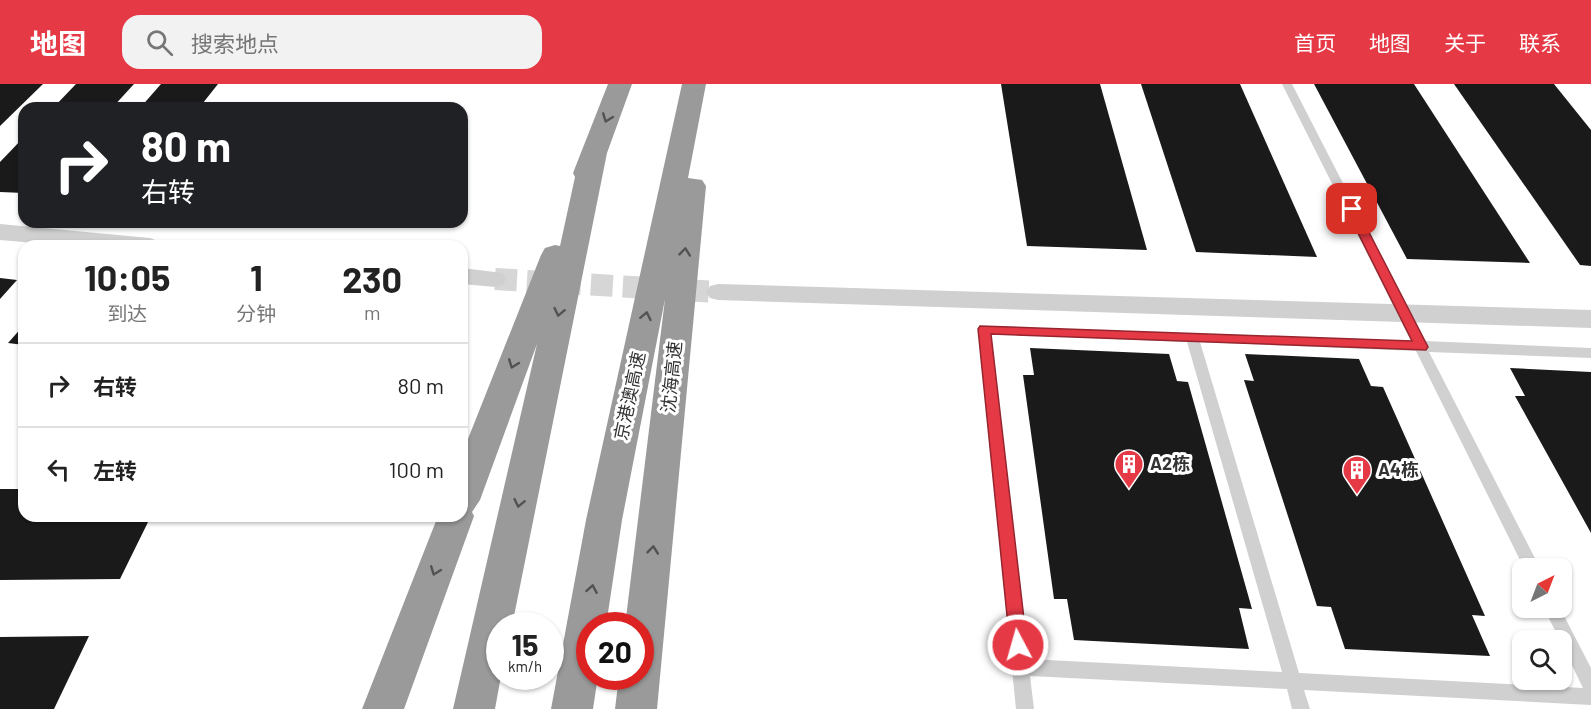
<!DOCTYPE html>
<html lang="zh">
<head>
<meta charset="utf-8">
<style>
  :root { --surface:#fff; --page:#f2f2f2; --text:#222; --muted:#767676; --line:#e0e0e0; --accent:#e63946 }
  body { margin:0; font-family:Barlow,"Noto Sans SC",sans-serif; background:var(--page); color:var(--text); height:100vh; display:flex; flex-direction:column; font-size:22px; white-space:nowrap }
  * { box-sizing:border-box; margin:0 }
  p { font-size:20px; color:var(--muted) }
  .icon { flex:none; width:33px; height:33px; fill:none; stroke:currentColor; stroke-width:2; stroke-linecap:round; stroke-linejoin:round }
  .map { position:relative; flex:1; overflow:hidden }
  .side { position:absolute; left:18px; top:156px; width:450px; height:282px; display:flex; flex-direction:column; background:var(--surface); border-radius:18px; box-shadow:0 2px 4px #0004 }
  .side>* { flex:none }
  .top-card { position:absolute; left:18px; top:18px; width:450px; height:126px; border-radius:18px; box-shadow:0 2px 4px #0004; background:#202124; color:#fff; overflow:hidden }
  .needle { width:39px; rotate:42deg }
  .tools { position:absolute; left:1512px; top:474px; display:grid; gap:12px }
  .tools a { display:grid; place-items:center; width:60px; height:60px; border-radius:12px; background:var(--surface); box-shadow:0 2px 4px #0004; font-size:30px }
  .speed { position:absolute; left:486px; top:528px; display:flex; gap:12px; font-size:30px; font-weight:700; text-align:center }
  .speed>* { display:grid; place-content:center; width:78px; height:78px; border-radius:50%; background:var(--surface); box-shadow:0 2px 4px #0004; line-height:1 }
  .speed small { font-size:15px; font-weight:400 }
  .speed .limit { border:9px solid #d22; background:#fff; color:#111 }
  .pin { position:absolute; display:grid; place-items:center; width:51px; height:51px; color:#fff; margin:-26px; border-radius:12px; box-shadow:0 3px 9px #0006 }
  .me { position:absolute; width:66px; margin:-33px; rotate:354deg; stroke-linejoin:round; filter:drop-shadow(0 0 4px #0008) }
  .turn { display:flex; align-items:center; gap:21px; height:126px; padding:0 24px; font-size:27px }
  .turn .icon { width:78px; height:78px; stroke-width:2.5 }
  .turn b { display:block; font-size:42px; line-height:51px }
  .eta { display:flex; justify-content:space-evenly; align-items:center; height:102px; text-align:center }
  .eta b { font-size:36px; font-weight:700; line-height:42px }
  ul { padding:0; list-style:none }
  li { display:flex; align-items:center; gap:18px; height:84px; padding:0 24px; border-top:2px solid var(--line) }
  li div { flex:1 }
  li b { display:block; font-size:22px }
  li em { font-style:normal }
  header { display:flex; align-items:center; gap:36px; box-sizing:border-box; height:84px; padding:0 30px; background:var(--accent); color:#fff }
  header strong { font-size:28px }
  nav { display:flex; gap:33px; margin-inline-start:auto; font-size:21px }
  .search { width:420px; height:54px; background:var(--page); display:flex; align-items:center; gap:15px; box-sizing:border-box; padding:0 21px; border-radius:18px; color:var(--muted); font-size:22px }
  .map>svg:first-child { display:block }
</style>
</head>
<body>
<header>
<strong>地图</strong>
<div class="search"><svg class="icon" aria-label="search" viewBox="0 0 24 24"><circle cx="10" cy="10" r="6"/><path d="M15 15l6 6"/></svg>搜索地点</div>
<nav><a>首页</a><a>地图</a><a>关于</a><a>联系</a></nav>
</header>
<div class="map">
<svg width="1591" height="625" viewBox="0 0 1591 625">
  <rect width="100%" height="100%" fill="#fff"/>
  <g fill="#1a1a1a">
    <polygon points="0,0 43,0 0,42"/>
    <polygon points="76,0 134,0 112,24 53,24"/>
    <polygon points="161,0 218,0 199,24 140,24"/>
    <polygon points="1001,0 1100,0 1147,166 1027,162"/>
    <polygon points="1141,0 1240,0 1317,173 1196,168"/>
    <polygon points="1314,0 1414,0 1530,179 1407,175"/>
    <polygon points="1454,0 1554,0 1591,46 1591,182 1580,181"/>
    <polygon points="24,53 24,109 0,108 0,78"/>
    <polygon points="0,194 17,196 0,215"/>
    <polygon points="24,241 24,261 8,259"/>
    <polygon points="1030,264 1169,270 1177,297 1188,298 1252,525 1239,524 1249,565 1074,556 1067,515 1054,515 1023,291 1034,291"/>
    <polygon points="1245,270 1359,275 1371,302 1383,303 1485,532 1472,531 1490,572 1345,565 1331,523 1317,522 1244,296 1254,297"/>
    <polygon points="1510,284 1591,288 1591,449 1515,312 1525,312"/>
    <polygon points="0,405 24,405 24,432 151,432 120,495 0,496"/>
    <polygon points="89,552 54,625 0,625 0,553"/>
  </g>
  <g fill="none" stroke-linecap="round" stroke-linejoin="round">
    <polyline stroke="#d6d6d6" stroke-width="22" stroke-dasharray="22 10" stroke-linecap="butt" points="495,195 718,208"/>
    <path fill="#d0d0d0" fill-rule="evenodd" d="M1282 0H1292L1424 257 1591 264V274L1429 268 1540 484H1524L1416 267 1200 258 1299 589 1583 604 1544 524H1560L1591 584V621L1304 606 1310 625H1292L1287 605 1030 592 1034 625H1016L978 245 980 242 1411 257ZM991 250 1187 258 1282 588 1028 575Z"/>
    <g fill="#d0d0d0" fill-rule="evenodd">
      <polygon points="0,140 150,154 158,157 161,162 69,162 0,156"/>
      <polygon points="462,184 503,189 506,195 503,201 495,203 462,200"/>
      <polygon points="718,200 1591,226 1591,244 718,216 710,214 706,208 710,202"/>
    </g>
    <g fill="#9a9a9a" fill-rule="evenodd">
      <polygon points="608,0 632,0 607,69 512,542 500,542 500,592 501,592 495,625 453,625 537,260 480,416 472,428 474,432 404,625 362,625 438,432 462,432 462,370 541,171 545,164 555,161 560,162 575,93 573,89"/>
      <polygon points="682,0 706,0 688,94 702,96 706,102 657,625 615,625 619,592 640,592 640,542 625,542 665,215 622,436 606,542 590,542 590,592 598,592 593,625 551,625 586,436"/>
    </g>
  </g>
  <defs><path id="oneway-chevron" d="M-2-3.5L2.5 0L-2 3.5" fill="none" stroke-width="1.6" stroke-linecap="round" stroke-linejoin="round" transform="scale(1.5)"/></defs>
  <g stroke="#525252">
    <use href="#oneway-chevron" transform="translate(607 34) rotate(111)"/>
    <use href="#oneway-chevron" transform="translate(685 168) rotate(-84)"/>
    <use href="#oneway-chevron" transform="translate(559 228) rotate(102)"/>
    <use href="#oneway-chevron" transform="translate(646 232) rotate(-78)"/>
    <use href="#oneway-chevron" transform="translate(513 280) rotate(111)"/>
    <use href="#oneway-chevron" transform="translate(519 419) rotate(102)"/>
    <use href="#oneway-chevron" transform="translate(653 466) rotate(-84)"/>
    <use href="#oneway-chevron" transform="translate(435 487) rotate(111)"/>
    <use href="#oneway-chevron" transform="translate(592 505) rotate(-80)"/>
  </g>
  <polygon fill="#e63946" stroke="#96252e" stroke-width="1.5" points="1352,121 1357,125 1428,263 1426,266 991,250 1027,561 1024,567 1018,569 1012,567 1010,561 978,245 980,242 1412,257 1346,125"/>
  <defs>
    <g id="building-pin" transform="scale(1.5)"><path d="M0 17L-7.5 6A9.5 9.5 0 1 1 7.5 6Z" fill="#e63946" stroke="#fff"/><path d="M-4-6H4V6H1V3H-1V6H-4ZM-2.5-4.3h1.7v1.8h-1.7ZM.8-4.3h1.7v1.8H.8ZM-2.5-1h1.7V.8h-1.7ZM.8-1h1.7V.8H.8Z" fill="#fff"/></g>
  </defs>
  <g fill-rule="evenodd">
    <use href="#building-pin" x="1129" y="380"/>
    <use href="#building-pin" x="1357" y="386"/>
  </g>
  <g text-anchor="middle" stroke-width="6" stroke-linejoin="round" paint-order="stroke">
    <g font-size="18" fill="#333" stroke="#fff">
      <text transform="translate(672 293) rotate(-84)" y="6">沈海高速</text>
      <text transform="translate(630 312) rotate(-78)" y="6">京港澳高速</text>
    </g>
    <g font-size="18" font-weight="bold" fill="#333" stroke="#fff" text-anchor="start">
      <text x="1150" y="386">A2栋</text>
      <text x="1378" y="392">A4栋</text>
    </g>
  </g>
</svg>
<div class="tools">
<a><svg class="needle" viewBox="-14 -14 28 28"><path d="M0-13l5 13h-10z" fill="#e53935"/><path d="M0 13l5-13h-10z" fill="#767676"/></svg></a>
<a><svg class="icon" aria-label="search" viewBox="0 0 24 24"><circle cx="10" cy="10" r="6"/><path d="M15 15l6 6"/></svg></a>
</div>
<div class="speed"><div>15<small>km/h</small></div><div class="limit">20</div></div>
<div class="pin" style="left:1352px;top:125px;background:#d93025"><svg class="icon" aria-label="arrive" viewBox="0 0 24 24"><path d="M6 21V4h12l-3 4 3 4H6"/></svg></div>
<svg class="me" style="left:1018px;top:561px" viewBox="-20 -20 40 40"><circle r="17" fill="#e63946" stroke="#fff" stroke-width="3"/><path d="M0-11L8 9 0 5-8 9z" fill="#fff"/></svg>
<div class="top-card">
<div class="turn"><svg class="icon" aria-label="right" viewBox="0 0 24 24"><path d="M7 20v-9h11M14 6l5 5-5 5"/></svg><div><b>80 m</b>右转</div></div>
</div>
<section class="side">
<div class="eta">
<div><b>10:05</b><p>到达</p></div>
<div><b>1</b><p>分钟</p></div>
<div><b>230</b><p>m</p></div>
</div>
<ul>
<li><svg class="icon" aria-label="right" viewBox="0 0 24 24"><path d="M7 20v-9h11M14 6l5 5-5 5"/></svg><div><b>右转</b></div><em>80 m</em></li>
<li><svg class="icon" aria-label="left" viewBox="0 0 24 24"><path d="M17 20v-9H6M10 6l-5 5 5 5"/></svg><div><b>左转</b></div><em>100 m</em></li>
</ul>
</section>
</div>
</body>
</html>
